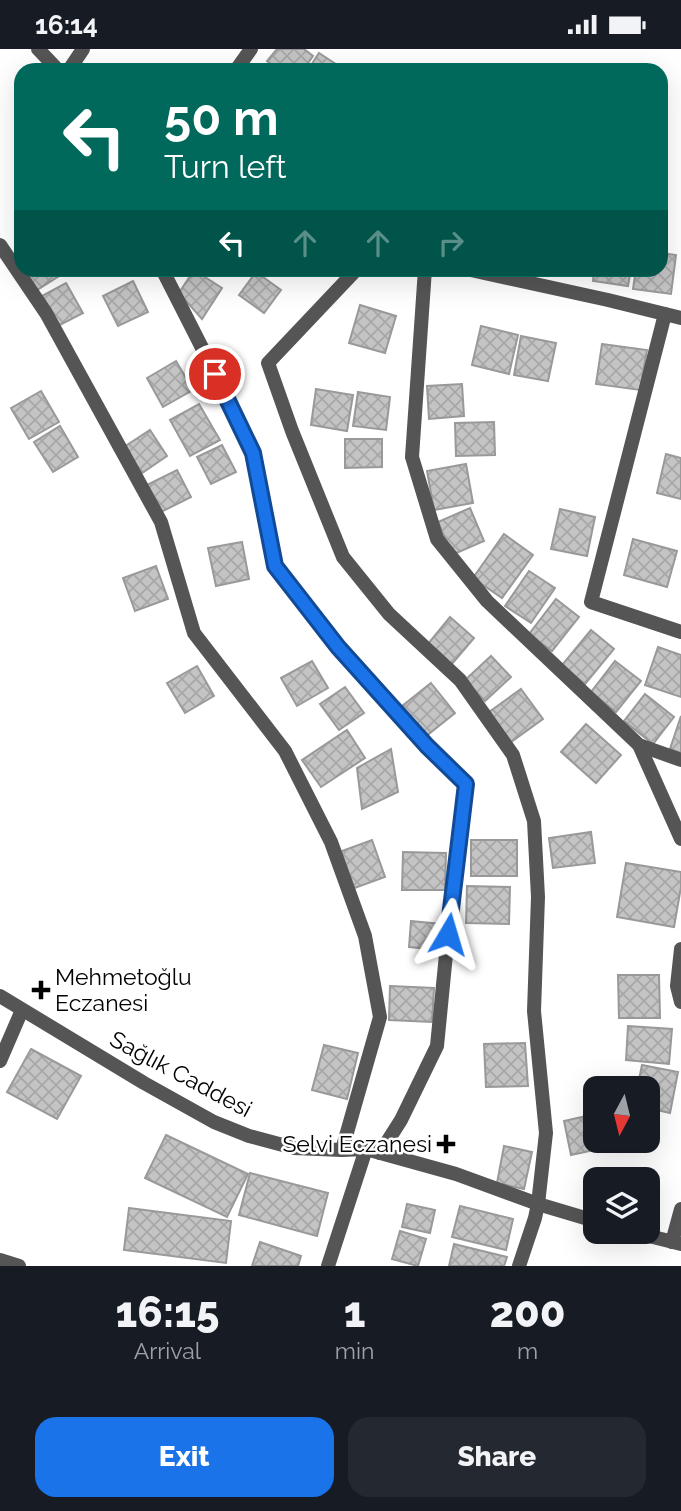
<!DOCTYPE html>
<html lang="en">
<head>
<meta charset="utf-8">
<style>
  :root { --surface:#171b24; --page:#242831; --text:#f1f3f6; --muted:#9ea1a6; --accent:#1a73e8 }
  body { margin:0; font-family:Raleway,sans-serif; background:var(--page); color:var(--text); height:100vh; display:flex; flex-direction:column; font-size:26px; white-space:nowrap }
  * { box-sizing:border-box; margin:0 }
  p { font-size:23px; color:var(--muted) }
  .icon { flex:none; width:38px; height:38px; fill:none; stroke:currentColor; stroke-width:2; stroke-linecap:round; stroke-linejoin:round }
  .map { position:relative; height:1217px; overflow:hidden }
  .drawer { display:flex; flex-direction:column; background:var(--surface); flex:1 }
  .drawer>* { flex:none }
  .top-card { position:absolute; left:14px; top:14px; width:654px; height:214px; border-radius:21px; box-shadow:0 7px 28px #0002; background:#00695c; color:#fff; overflow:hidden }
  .needle { width:46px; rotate:187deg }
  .fabs { position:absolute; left:583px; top:1027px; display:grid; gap:14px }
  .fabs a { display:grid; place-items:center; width:77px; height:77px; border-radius:14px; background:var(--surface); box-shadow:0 7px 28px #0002; font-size:35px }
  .pin { position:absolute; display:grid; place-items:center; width:60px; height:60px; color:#fff; margin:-30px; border:4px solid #fff; border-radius:50%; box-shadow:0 2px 7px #0007 }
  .me { position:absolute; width:77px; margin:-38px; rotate:7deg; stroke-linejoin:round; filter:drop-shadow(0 0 5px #0008) }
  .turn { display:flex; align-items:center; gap:24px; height:147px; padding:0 35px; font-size:32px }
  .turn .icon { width:91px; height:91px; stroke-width:2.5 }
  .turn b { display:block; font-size:49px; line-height:60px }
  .lanes { display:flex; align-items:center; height:66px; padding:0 35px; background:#0003; justify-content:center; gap:35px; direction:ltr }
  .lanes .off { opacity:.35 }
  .eta { display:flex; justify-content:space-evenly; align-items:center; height:119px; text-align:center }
  .eta b { font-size:42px; font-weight:800; line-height:49px }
  .primary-button { display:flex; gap:14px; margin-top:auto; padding:14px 35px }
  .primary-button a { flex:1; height:80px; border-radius:21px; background:var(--accent); color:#fff; font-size:28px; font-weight:800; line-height:80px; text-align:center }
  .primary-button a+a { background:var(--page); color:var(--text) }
  .status { display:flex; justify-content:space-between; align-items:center; height:49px; padding:0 35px; background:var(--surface); direction:ltr }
  .status svg { height:19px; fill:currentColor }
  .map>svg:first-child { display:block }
</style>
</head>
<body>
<div class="status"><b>16:14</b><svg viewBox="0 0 49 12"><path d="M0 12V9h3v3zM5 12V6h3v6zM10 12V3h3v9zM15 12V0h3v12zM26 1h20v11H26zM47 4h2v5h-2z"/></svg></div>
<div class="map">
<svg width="681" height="1217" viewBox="0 0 681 1217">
  <defs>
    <pattern id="building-cross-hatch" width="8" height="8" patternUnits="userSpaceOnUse" patternTransform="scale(1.75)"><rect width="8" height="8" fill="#c4c4c4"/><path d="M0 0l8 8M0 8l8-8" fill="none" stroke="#a7a7a7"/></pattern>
  </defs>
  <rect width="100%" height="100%" fill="#fff"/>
  <g fill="url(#building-cross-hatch)" stroke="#999" stroke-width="2">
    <polygon points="277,0 304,0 313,7 303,21 279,21 267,12"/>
    <polygon points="319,4 345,21 308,21"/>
    <polygon points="662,204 676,206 671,245 633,240 636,220 662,220"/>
    <polygon points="24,220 62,220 64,224 37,241"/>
    <polygon points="594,220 631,220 628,237 593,232"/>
    <polygon points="194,221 222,239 202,270 179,244"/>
    <polygon points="256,223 281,241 264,264 239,246"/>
    <polygon points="133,232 148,263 118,277 103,247"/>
    <polygon points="66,234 83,264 58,277 42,247"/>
    <polygon points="360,256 396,267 385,304 349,294"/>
    <polygon points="481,277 518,286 509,325 472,316"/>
    <polygon points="521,287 556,294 548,332 514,326"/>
    <polygon points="602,295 647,301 640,341 596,335"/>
    <polygon points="176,312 193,341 163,358 147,329"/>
    <polygon points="462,335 464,367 429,370 427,337"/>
    <polygon points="316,340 353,346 347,382 311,376"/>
    <polygon points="41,342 59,373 29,390 11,359"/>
    <polygon points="358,343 390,348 386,381 353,377"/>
    <polygon points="199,355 220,391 190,407 170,371"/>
    <polygon points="494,373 495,406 456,407 455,374"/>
    <polygon points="60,377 78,408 53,423 34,393"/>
    <polygon points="150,381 167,407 142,424 124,398"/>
    <polygon points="345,390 382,390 382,418 345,419"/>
    <polygon points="222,396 236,423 211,435 197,408"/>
    <polygon points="666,405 681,409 681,450 657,444"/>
    <polygon points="466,415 473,454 434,461 427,422"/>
    <polygon points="177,421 191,448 161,463 147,436"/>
    <polygon points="470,459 484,492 452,506 438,473"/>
    <polygon points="560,460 595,468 587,507 551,500"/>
    <polygon points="504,485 533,506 502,549 473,529"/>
    <polygon points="633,490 677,502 667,538 624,526"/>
    <polygon points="242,493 249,530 216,537 208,499"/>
    <polygon points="156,517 168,550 135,562 123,529"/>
    <polygon points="529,522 555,539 531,574 505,557"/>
    <polygon points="556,550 579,568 552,602 529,585"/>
    <polygon points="450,568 474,589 451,616 427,596"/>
    <polygon points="591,581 614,600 585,635 562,616"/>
    <polygon points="658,598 681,606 681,648 645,636"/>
    <polygon points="491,607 511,628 485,652 465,631"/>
    <polygon points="312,612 328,639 297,657 281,629"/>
    <polygon points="615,612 641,632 616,663 591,643"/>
    <polygon points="197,617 214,647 185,664 167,634"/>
    <polygon points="431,634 455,664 425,688 401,658"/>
    <polygon points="345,638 364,664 339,681 320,655"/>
    <polygon points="521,640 543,670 511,693 489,663"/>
    <polygon points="645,645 674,668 653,695 624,672"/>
    <polygon points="681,667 681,704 670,700"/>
    <polygon points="586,675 621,706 596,734 561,703"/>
    <polygon points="347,681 365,709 321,738 302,711"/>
    <polygon points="391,700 398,743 362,760 357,719"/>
    <polygon points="591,783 595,814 553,819 549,789"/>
    <polygon points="372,791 385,828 352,840 339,803"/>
    <rect x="471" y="791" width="46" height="36"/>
    <polygon points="403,803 446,804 445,841 402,841"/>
    <polygon points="626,814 681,823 681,838 674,878 617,868"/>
    <polygon points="467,837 510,838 509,875 466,874"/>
    <polygon points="411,872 441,875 439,901 409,898"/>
    <polygon points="618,926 659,926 660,969 619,969"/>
    <polygon points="390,937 434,939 432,973 389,971"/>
    <polygon points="628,977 672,980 669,1015 626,1011"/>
    <polygon points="525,994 528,1037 486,1038 484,995"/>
    <polygon points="324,996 358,1004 347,1050 312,1041"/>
    <polygon points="31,1000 81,1027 57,1070 7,1043"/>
    <polygon points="642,1016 678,1023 670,1064 648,1059 648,1040 637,1040"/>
    <polygon points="595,1065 595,1092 601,1092 603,1099 571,1106 564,1072"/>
    <polygon points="166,1086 248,1125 227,1168 145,1129"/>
    <polygon points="504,1097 532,1103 524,1140 497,1134"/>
    <polygon points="616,1119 619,1130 595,1130 595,1147 589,1128"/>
    <polygon points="250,1124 328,1144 317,1187 239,1166"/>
    <polygon points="407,1155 435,1161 430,1184 402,1178"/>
    <polygon points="460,1157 513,1170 506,1201 452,1188"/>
    <polygon points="129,1159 231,1172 226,1214 124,1201"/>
    <polygon points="400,1182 426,1190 418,1217 392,1210"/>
    <polygon points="260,1193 301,1207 298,1217 252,1217"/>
    <polygon points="454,1195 507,1208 504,1217 449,1217"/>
  </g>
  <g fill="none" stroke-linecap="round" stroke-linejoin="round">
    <g stroke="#555" stroke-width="14">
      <polyline points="69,21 83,0"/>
      <polyline points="236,21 251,0"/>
      <polyline points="0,196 46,264 161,473 194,584 285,702 331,793 365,887 380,968 342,1101"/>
      <polyline points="162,220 226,346 253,404 275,517 338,598 427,697 466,735 448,885 437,997 401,1071 380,1104"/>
      <polyline points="357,220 268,314 292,382 343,508 389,565 460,631 513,706 534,772 538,848 534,962 546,1084 538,1155 535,1169 519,1217"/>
      <polyline points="425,220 412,408 437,490 487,552 639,696 681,711"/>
      <polyline points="665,265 591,553 681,583"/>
      <polyline points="639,696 681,790"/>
      <polyline points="681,900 677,937 681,953"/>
      <polyline points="0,1012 22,961"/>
      <polyline points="672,1193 681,1160"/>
      <polyline points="328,1217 366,1100"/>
    </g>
    <g stroke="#555" stroke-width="14">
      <polyline points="38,0 58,21"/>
      <polyline points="466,220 608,251 681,269"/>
      <polyline points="0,947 144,1034 214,1073 249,1087 294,1099 342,1101 366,1100 456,1125 538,1155 595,1172"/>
      <polyline points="633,1183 681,1195"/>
      <polyline points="0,1211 19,1217"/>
    </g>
  </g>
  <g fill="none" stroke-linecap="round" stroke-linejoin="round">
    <g stroke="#114b97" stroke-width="18">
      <polyline id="route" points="215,325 253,404 275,517 338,598 427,697 466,735 448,885"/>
    </g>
    <use href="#route" stroke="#1a73e8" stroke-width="12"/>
  </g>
  <g fill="#000" stroke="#fff" stroke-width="2.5">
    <path d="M37.5 930.5h7v7h7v7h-7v7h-7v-7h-7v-7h7z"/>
    <path d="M442.5 1084.5h7v7h7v7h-7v7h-7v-7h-7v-7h7z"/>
  </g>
  <g text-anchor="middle" stroke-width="5" stroke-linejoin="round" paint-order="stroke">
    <g font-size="23" fill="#000" stroke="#fff" text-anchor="start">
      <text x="55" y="936">Mehmetoğlu<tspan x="55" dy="26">Eczanesi</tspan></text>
      <text x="432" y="1103" text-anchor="end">Selvi Eczanesi</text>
    </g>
    <g font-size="23" fill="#000" stroke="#fff">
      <text transform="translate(181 1025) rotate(28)" y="8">Sağlık Caddesi</text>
    </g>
  </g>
</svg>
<div class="fabs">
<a><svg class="needle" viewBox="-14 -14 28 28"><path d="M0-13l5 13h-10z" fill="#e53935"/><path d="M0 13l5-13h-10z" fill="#9ea1a6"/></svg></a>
<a><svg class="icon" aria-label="layers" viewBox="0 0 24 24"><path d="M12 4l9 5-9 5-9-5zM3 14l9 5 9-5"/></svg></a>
</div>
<div class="pin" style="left:215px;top:325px;background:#d93025"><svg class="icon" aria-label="arrive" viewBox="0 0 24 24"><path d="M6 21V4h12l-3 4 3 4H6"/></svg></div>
<svg class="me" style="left:448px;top:885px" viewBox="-20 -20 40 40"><path d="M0-17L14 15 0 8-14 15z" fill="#1a73e8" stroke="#fff" stroke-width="4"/></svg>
<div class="top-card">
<div class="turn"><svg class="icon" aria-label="left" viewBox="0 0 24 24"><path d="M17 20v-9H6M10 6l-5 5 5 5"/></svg><div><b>50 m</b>Turn left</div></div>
<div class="lanes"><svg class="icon" aria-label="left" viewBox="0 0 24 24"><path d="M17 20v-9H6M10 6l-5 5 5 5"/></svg><svg class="icon off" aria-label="ahead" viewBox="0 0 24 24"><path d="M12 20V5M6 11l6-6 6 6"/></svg><svg class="icon off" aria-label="ahead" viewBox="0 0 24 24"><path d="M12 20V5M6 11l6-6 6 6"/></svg><svg class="icon off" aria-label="right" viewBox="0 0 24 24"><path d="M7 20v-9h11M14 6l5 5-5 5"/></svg></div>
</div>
</div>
<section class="drawer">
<div class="eta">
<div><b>16:15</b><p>Arrival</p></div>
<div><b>1</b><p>min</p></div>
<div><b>200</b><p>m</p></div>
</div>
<div class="primary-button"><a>Exit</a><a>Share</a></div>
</section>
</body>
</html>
